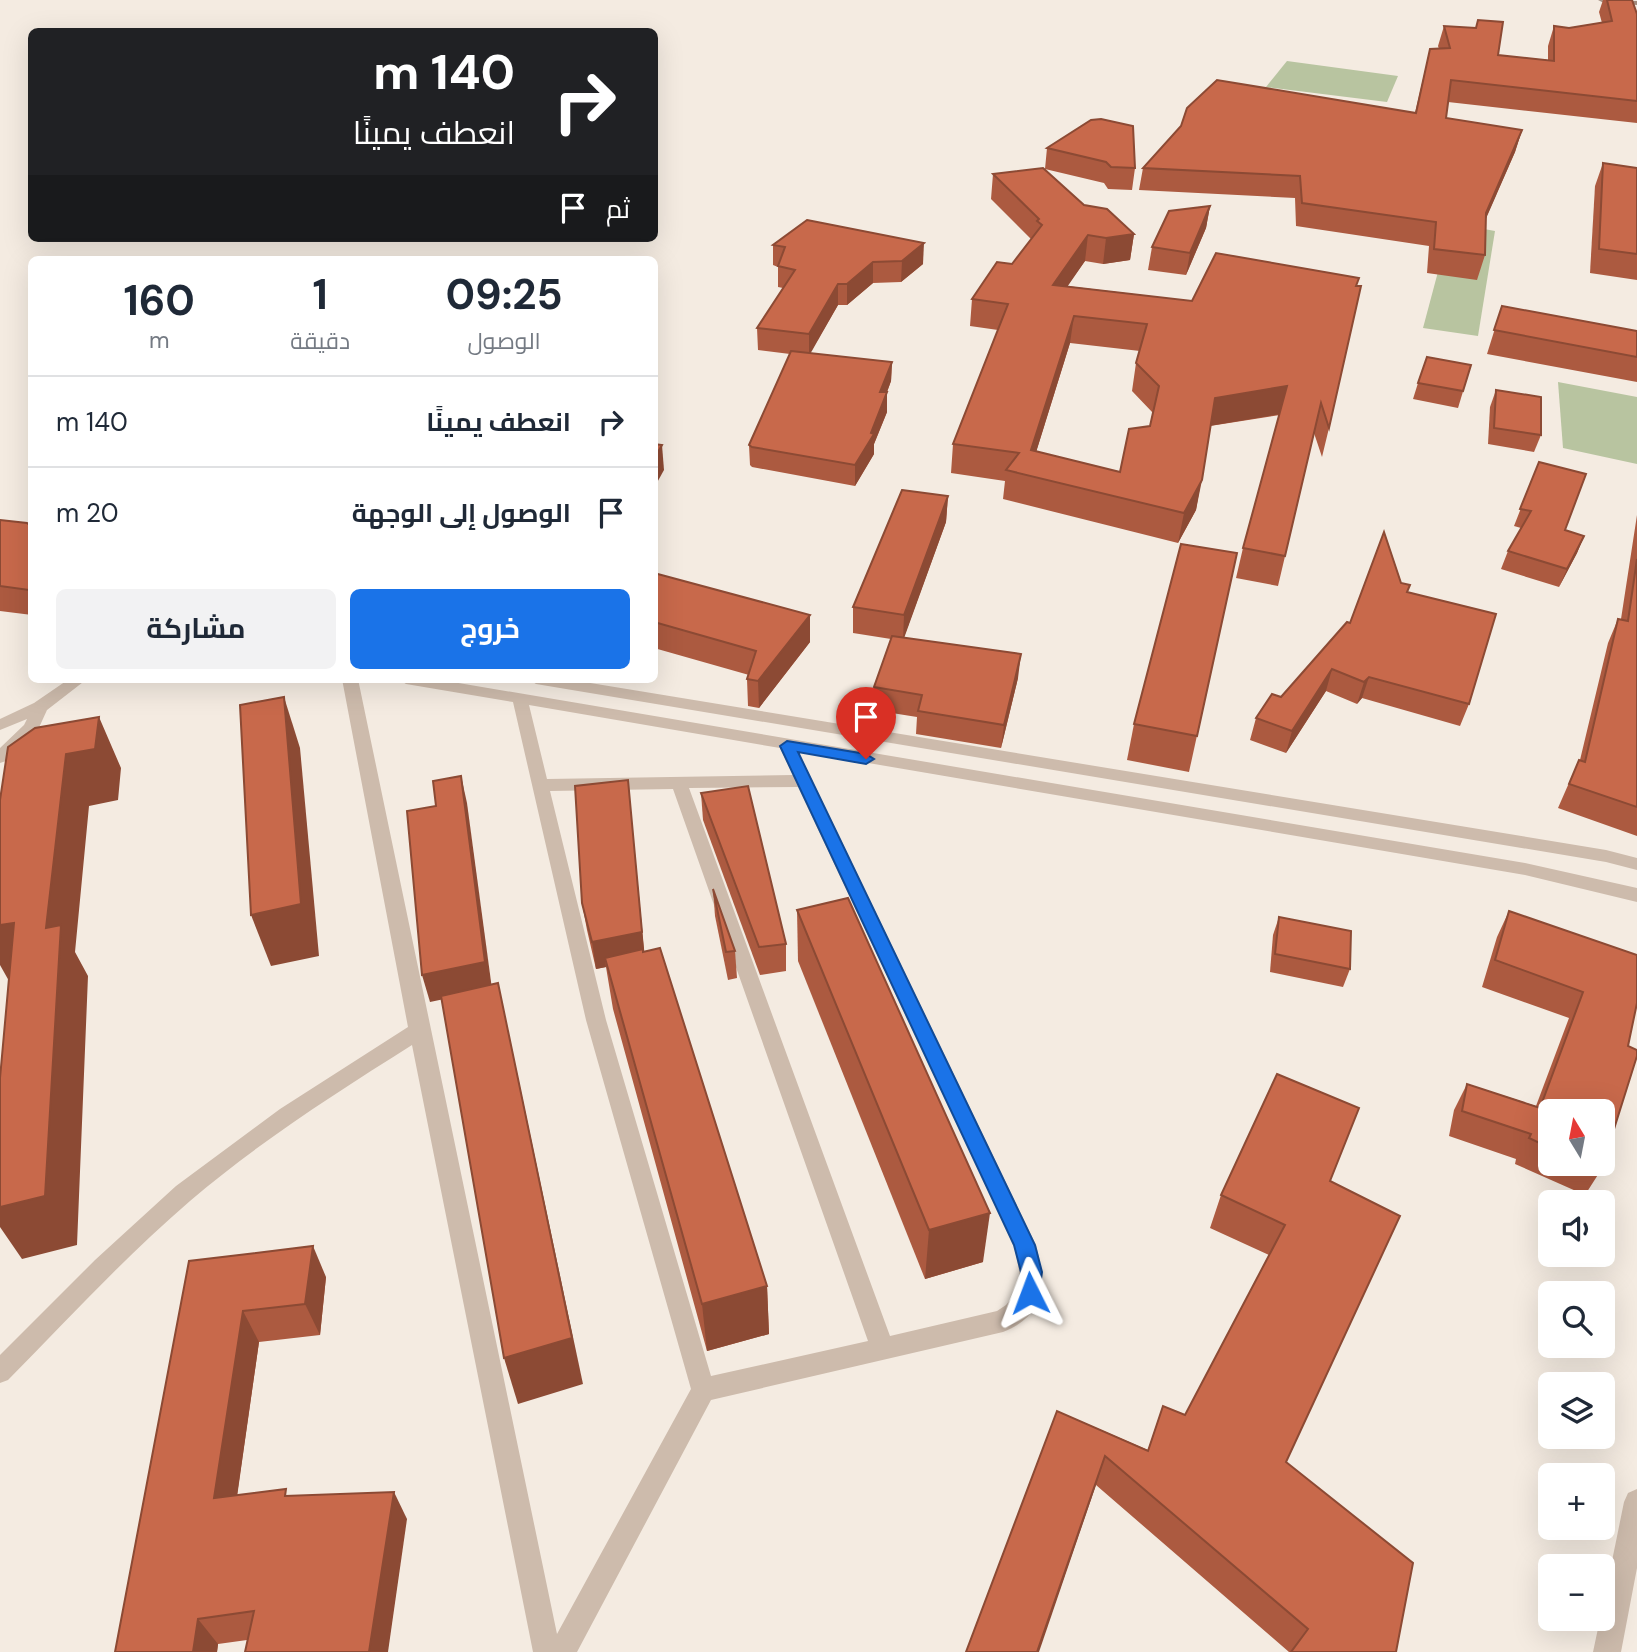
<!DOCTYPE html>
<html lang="ar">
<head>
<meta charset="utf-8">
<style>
  :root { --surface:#fff; --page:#f2f2f3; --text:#1f2937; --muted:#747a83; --line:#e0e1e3; --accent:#1a73e8 }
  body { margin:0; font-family:"DM Sans",Cairo,sans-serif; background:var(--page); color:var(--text); direction:rtl; height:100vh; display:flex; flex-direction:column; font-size:26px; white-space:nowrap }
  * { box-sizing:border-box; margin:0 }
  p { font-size:23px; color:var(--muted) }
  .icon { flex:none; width:38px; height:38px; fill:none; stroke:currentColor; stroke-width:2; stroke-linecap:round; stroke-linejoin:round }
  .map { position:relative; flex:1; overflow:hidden; direction:ltr }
  .panel { position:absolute; left:28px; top:256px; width:630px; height:427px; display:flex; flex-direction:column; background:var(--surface); border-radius:10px; box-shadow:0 7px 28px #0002; direction:rtl }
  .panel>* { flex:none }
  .top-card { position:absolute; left:28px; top:28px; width:630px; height:214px; border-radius:10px; box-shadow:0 7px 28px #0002; direction:rtl; background:#202124; color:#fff; overflow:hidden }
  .needle { width:46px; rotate:350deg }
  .controls { position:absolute; left:1538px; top:1099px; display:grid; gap:14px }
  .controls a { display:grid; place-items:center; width:77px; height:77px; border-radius:10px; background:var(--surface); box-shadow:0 7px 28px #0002; font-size:35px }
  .pin { position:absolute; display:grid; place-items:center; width:60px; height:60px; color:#fff; margin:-72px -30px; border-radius:50% 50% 50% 0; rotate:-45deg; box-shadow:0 0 7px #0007 }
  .pin .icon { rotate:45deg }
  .me { position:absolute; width:77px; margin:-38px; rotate:357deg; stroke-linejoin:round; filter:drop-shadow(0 0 5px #0008) }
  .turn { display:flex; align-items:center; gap:24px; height:147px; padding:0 28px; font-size:32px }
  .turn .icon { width:91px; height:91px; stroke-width:2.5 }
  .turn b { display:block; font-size:49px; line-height:60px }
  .then { display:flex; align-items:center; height:66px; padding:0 28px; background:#0003; gap:14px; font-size:26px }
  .eta { display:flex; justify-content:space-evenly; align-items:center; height:119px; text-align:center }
  .eta b { font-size:42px; font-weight:700; line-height:49px }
  .cta { display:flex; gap:14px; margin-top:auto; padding:14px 28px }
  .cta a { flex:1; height:80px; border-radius:10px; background:var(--accent); color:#fff; font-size:28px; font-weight:700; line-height:80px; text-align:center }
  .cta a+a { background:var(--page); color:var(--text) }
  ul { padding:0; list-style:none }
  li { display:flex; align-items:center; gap:21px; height:91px; padding:0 28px; border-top:2px solid var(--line) }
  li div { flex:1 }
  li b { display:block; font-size:26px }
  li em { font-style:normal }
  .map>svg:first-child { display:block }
</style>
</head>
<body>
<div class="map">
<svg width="1637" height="1652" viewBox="0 0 1637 1652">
  <rect width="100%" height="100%" fill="#f4ebe1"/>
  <g fill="#b8c4a0">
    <polygon points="1287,61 1398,76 1387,102 1266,87"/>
    <polygon points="1451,223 1495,231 1478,336 1423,328"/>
    <polygon points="1558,382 1637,397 1637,464 1563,448"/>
  </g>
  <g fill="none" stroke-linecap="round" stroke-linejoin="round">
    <g fill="#cdbbac" fill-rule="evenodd">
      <polygon points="69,679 87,679 47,710 37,732 6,761 0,763 0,748 24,725 27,719 0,730 0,719 34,703"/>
      <path d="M342 679H358L557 1634 691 1389 586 1020 513 702 406 684 398 679H435L1525 863 1637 888V902L1525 875 798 751 1036 1245C1046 1284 1046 1315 1003 1332L711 1400 577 1652H533L412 1045C336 1093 259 1142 190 1201 126 1256 68 1319 8 1380L0 1383V1355L95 1260 176 1186 280 1109 408 1027ZM529 705 780 748 793 775 547 779ZM798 787 1014 1245 1019 1270 1020 1289 1006 1305 997 1311 890 1336 689 788ZM673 789 868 1341 711 1376 606 1020 550 791Z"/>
      <polygon points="528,679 566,679 1606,850 1637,858 1637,870 1606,862 536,684"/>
      <polygon points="1637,1489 1637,1568 1621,1652 1593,1652 1600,1619 1603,1619 1603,1605 1624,1502 1628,1493"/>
    </g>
    <polygon fill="#a18a7d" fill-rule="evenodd" points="1598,0 1637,1 1637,5 1602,2"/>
  </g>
  <g fill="#ac5a40" fill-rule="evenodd">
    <polygon points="1603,0 1632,0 1637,14 1637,123 1448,102 1446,118 1522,130 1515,152 1485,220 1485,255 1477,280 1427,273 1429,246 1296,226 1295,198 1139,190 1143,168 1415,113 1430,49 1439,49 1438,46 1444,26 1476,28 1478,20 1498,55 1548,60 1548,46 1554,26 1569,28 1602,23 1599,12"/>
    <polygon points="1047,148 1135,168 1132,190 1108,189 1104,183 1045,169"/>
    <polygon points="1603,163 1637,168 1637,280 1590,273 1595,186"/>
    <path d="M993 174 1084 205 1134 234 1130 260 1103 264 1085 261 1067 286 1192 301 1357 286 1329 428 1322 457 1314 433 1278 586 1236 578 1243 548 1280 415 1210 426 1196 510 1178 543 1003 499 1005 481 951 473 953 444 998 330 970 326 972 299 1012 264 1031 239 991 199ZM1070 343 1140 351 1136 363 1132 391 1153 413 1150 426 1120 472 1036 452Z"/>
    <polygon points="1210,206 1206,228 1186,275 1148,270 1152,247"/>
    <polygon points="773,245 923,264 901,282 873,283 847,305 838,305 810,353 892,362 891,381 887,392 887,412 874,444 874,454 855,486 752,467 750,465 749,445 790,354 758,350 757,328 783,288 778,287 778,267 773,265"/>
    <polygon points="1502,306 1637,331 1637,382 1487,354"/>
    <polygon points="1471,365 1458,408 1413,399 1418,383"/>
    <polygon points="1496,390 1541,435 1534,452 1488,444 1490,407"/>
    <polygon points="1539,462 1565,530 1584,536 1577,553 1559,587 1501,569 1508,551 1521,528 1514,526"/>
    <polygon points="948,496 946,522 904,637 1018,678 1001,748 916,734 917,717 873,710 874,687 891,639 853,633 853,607"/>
    <polygon points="1637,515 1637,836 1558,808 1579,760 1580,760 1608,643 1618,619 1621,619"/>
    <polygon points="0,520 32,527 32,615 0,611"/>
    <polygon points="1237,553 1189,772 1127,760 1134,724"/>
    <polygon points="654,573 810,642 759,708 748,706 747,679 749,675 654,648"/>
    <polygon points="1401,583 1407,592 1469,704 1460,726 1362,698 1357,704 1326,691 1286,753 1250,740 1256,718 1281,697 1350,623"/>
    <polygon points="628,780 644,951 767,1286 769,1334 707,1351 613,1009 606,967 596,969 587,930 582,903"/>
    <polygon points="701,793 786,944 786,971 760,975 703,820"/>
    <polygon points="713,889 735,951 737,978 728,980 715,916"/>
    <polygon points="797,910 983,1262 925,1279 798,961"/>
    <polygon points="1509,911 1637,955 1550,1111 1550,1164 1603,1164 1601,1170 1585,1195 1515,1164 1516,1159 1449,1136 1454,1110 1467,1084 1536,1106 1569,1018 1482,987 1497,937"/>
    <polygon points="1279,917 1350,969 1343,987 1270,972 1273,935"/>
    <polygon points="1330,1181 1286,1462 1396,1652 1289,1652 1096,1485 1057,1411 1148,1450 1163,1406 1185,1415 1269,1255 1210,1228 1221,1195"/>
    <polygon points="189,1261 326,1277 320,1335 259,1342 237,1495 290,1496 407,1519 247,1640 218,1644 217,1652 115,1652"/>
  </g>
  <g fill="#8c4a34">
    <polygon points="1522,130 1515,152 1478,237 1486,213"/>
    <polygon points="1210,206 1206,228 1186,275 1190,253"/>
    <polygon points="1134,234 1130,260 1103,264 1106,238"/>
    <polygon points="1088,235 1085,261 1050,312 1053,285"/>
    <polygon points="924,243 923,264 901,282 902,261"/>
    <polygon points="873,262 873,283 847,305 847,284"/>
    <polygon points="838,284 838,305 809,356 809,334"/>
    <polygon points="1074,316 1070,343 1029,475 1031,450"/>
    <polygon points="892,362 891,381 880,411 880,392"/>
    <polygon points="1287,386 1281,414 1209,426 1215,398"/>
    <polygon points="887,392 887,412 874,444 874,454 855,486 855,465 871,433"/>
    <polygon points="662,445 664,470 654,488 654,459"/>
    <polygon points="1202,480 1196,510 1178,543 1184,513"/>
    <polygon points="948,496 946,522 903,641 904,615"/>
    <polygon points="1584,536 1577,553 1559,587 1567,569"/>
    <polygon points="810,615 810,642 759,708 758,681"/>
    <polygon points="1021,654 1018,678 1001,748 1004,725"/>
    <polygon points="1332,669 1326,691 1286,753 1292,731"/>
    <polygon points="1369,677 1362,698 1357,704 1364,682"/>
    <polygon points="284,697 300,748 319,956 271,966 251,915"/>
    <polygon points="99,717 121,768 118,800 89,806 75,952 88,976 77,1245 22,1259 0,1227 0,1207 46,928 66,754"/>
    <polygon points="461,776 467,803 492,989 430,1002 422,975"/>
    <polygon points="628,780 645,959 605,958 606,967 596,969 592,942"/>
    <polygon points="14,923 9,981 0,965 0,925"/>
    <polygon points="498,983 583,1384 518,1404 504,1358"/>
    <polygon points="990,1213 983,1262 925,1279 929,1230"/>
    <polygon points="313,1246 326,1277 320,1335 305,1304"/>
    <polygon points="767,1286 769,1334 707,1351 702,1304"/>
    <polygon points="243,1311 259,1342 233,1525 214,1498"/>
    <polygon points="1105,1456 1096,1485 1039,1652 1037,1652"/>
    <polygon points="394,1492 407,1519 388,1652 369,1652"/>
    <polygon points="198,1619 218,1644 217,1652 193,1652"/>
  </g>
  <g fill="#c8694b" stroke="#8c4a34" stroke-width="2" fill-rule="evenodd">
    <polygon points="1607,0 1632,0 1637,14 1637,101 1451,80 1446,118 1522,130 1486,213 1485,255 1434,249 1436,222 1302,203 1300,176 1143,168 1181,126 1187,108 1217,80 1416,113 1430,49 1450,48 1444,26 1476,28 1478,20 1503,22 1498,55 1554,61 1554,26 1569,28 1612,21"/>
    <polygon points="1101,119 1133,126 1135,168 1111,167 1106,162 1047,148 1091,120"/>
    <polygon points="1603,163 1637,168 1637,254 1599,249"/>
    <path d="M1043 168 1084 205 1107 209 1134 234 1106 238 1088 235 1053 285 1192 301 1216 253 1359 278 1356 286H1361L1329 428 1321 403 1285 556 1243 548 1287 386 1215 398 1202 480 1184 513 1006 470 1019 453 953 444 1008 304 972 299 997 262 1012 264 1042 225 1037 221 1039 219 993 174ZM1074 316 1147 324 1136 363 1159 386 1150 426 1129 429 1120 472 1031 450Z"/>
    <polygon points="1210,206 1190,253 1152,247 1169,211"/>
    <polygon points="807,220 924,243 902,261 873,262 847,284 838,284 809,334 757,328 795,270 778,266 785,247 773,245"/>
    <polygon points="1502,306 1637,331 1637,357 1494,330"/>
    <polygon points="791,351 892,362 880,392 887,392 871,433 874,434 855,465 752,447 749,445"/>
    <polygon points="1427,357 1471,365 1463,391 1418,383"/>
    <polygon points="1496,390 1541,397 1541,435 1494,428"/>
    <polygon points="654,444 662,445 654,459"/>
    <polygon points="1539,462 1586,474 1565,530 1584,536 1567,569 1508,551 1531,511 1520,509"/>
    <polygon points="902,490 948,496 904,615 853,607"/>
    <polygon points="0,520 27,523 32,527 32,588 29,590 0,586"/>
    <polygon points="1384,532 1401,583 1410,585 1407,592 1496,614 1469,704 1369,677 1364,682 1332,669 1292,731 1256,718 1272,694 1281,697 1347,622 1350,623"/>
    <polygon points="1181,544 1237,553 1197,736 1134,724"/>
    <polygon points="1637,559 1637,807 1569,784 1579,760 1585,762 1618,619 1628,621"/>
    <polygon points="654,573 810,615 758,681 747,679 756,651 654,622"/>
    <polygon points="892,636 1021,654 1004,725 918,711 922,695 874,687"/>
    <polygon points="284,697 301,904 251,915 240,705"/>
    <polygon points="99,717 95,749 66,754 46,928 61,925 45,1196 0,1207 0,1078 14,923 0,925 0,800 8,747 35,728"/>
    <polygon points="461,776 485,962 422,975 407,811 436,806 433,781"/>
    <polygon points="628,780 642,932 592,942 582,903 575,786"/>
    <polygon points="748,786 786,944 759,947 701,793"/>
    <polygon points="713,889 735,951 726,952"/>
    <polygon points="848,898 990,1213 929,1230 797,910"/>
    <polygon points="1509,911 1637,955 1637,1003 1628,1046 1637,1050 1637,1056 1603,1164 1603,1111 1550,1111 1550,1148 1529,1138 1531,1134 1462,1111 1467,1084 1540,1108 1583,992 1495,960"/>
    <polygon points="1279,917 1351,931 1350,969 1275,954"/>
    <polygon points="660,948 767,1286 702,1304 605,958 643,949 643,952"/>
    <polygon points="498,983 572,1338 504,1358 441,996"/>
    <polygon points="1277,1074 1359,1108 1330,1181 1400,1216 1286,1462 1413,1563 1396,1652 1291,1652 1308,1629 1105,1456 1037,1652 966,1652 1057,1411 1148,1451 1163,1406 1185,1415 1285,1225 1221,1195"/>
    <polygon points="1587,1164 1603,1164 1601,1170"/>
    <polygon points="313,1246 305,1304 243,1311 214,1498 286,1489 285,1496 394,1492 369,1652 245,1652 254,1611 198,1619 193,1652 115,1652 189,1261"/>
  </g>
  <polygon fill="#1a73e8" stroke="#114b97" stroke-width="2" points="787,741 866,754 874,759 866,764 798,752 1035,1245 1042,1272 1038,1300 1030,1303 1023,1300 1020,1293 1021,1272 1014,1245 780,746"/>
</svg>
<div class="controls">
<a><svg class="needle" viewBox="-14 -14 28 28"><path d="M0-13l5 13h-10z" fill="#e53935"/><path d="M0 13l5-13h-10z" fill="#747a83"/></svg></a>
<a><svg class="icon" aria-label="sound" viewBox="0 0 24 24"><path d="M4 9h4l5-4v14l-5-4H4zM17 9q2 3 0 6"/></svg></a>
<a><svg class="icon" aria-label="search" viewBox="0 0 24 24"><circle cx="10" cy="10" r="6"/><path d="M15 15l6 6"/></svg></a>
<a><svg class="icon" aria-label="layers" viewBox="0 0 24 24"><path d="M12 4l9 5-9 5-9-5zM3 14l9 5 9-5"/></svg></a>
<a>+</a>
<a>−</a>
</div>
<div class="pin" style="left:866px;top:759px;background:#d93025"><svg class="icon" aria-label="arrive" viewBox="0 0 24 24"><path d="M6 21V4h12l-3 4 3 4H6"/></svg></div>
<svg class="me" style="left:1030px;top:1293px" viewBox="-20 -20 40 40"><path d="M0-17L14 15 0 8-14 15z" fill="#1a73e8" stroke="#fff" stroke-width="4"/></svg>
<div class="top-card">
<div class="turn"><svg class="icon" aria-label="right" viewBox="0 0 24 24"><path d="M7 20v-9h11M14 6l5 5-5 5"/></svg><div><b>140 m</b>انعطف يمينًا</div></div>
<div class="then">ثم<svg class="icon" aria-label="arrive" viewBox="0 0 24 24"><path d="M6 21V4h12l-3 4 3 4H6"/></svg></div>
</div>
<section class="panel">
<div class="eta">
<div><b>09:25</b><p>الوصول</p></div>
<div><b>1</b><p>دقيقة</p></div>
<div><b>160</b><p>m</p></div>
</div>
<ul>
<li><svg class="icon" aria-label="right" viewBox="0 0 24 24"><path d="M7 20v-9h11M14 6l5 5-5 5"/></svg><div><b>انعطف يمينًا</b></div><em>140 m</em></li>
<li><svg class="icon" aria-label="arrive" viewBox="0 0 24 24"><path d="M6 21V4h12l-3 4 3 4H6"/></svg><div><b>الوصول إلى الوجهة</b></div><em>20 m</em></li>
</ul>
<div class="cta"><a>خروج</a><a>مشاركة</a></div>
</section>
</div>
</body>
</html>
